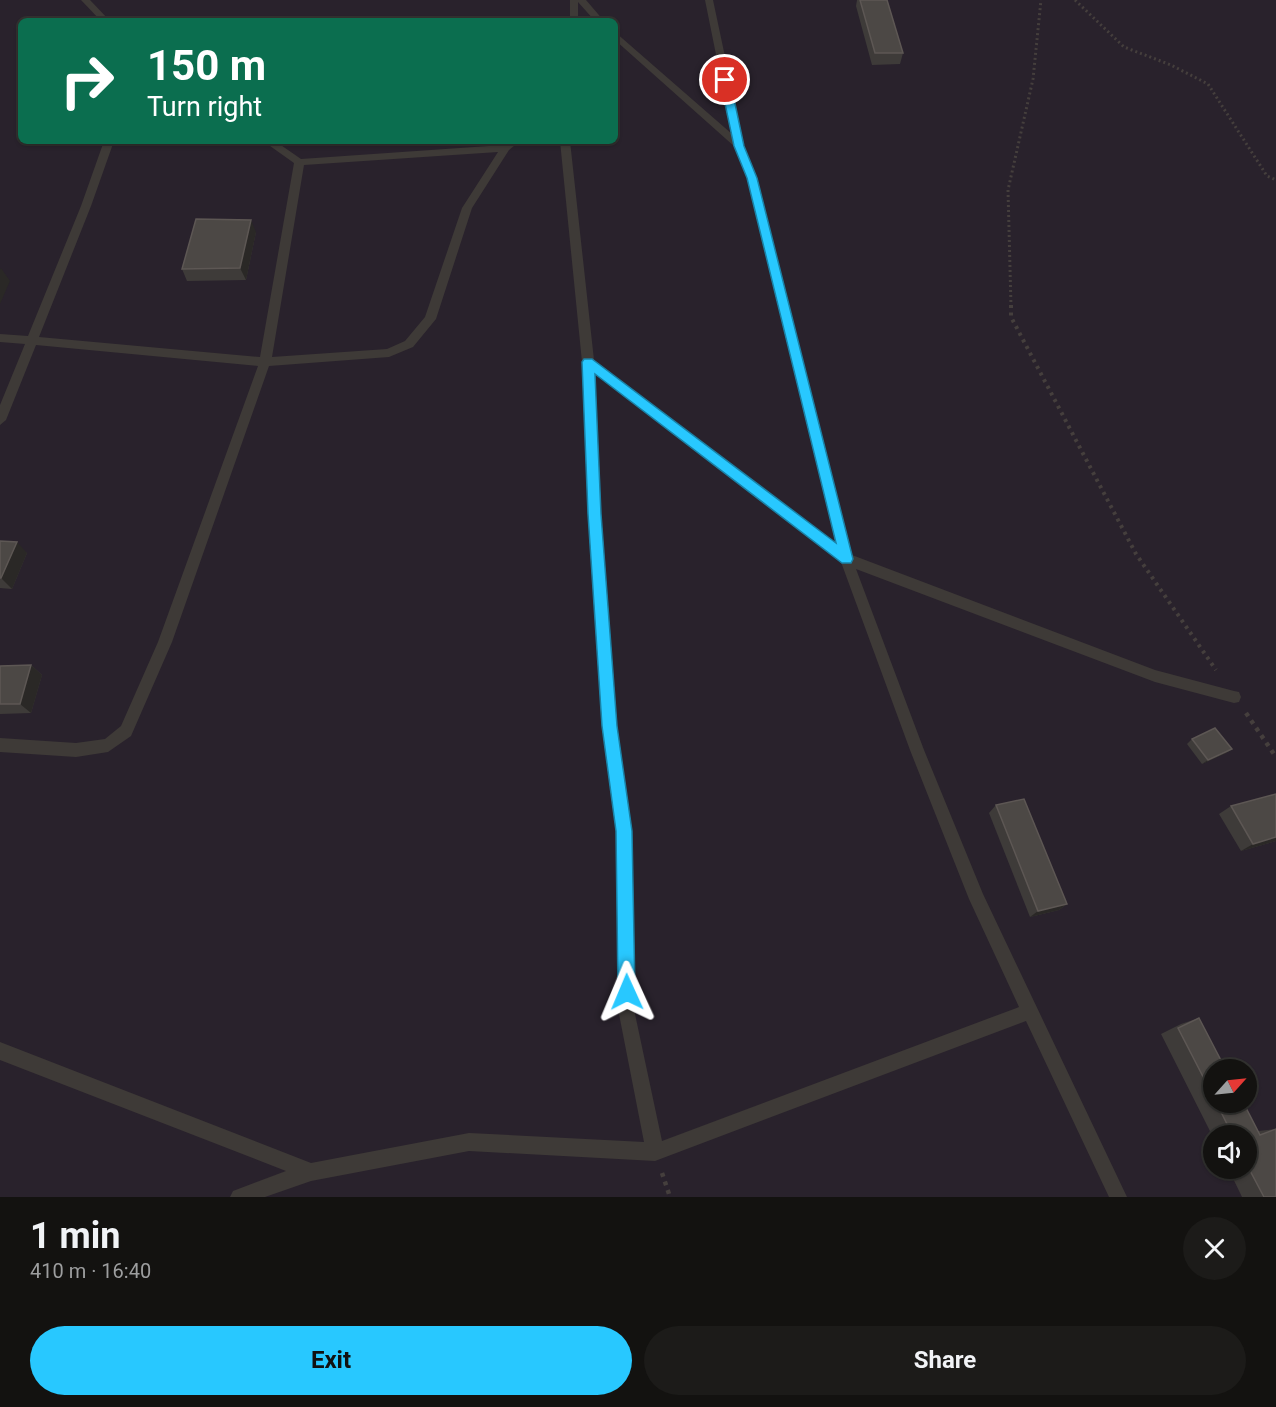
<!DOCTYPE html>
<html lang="en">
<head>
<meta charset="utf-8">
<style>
  :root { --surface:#131210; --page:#1c1b19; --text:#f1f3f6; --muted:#9d9e9f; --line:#323230; --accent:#28c8ff }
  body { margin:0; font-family:Roboto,sans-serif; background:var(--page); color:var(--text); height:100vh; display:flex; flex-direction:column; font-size:22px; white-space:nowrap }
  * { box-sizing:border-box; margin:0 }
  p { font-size:20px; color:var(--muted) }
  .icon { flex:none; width:33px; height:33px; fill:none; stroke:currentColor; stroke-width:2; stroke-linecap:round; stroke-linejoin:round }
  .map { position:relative; height:1197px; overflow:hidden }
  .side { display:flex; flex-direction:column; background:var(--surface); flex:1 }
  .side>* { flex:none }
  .hud { position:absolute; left:18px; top:18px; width:600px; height:126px; border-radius:9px; box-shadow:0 2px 4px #0004,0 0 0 2px var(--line); background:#0b6e4f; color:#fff; overflow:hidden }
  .needle { width:39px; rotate:63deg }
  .fabs { position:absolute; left:1203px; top:1059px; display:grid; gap:12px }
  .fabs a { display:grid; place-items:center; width:54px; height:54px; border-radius:50%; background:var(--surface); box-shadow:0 2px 4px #0004,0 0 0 2px var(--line); font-size:30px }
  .pin { position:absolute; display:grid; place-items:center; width:51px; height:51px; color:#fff; margin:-26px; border:3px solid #fff; border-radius:50%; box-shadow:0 2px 6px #0007 }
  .me { position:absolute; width:66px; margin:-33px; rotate:359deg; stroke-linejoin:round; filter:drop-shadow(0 0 4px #0008) }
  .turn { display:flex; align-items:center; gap:21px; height:126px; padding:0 30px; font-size:27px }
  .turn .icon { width:78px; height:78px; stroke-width:2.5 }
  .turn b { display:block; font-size:42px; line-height:51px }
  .round { display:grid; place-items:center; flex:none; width:63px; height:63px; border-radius:32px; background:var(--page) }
  .headline { display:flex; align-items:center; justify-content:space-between; height:102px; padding:0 30px }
  h1 { font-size:36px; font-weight:700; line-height:45px }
  .cta { display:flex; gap:12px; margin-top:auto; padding:12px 30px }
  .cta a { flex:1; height:69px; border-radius:36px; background:var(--accent); color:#111; font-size:24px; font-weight:700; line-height:69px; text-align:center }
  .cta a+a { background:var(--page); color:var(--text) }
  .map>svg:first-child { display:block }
</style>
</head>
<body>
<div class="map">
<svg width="1276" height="1197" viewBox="0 0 1276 1197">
  <rect width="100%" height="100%" fill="#191816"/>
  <path fill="#29222c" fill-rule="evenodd" d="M0 0H1276V1197H0ZM21 21H615V141H21ZM1214 1070H1246V1102H1214ZM1214 1136H1246V1168H1214Z"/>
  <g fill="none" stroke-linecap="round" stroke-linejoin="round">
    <g stroke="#453f3d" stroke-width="3" stroke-dasharray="2 3" stroke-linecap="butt">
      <polyline points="1075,0 1124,47 1171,65 1208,84 1267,176 1276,180"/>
      <polyline points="1011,307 1008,190 1033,79 1041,0"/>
    </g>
    <polyline stroke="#453f3d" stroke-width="4" stroke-dasharray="3 4.5" stroke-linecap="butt" points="1011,305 1011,317 1136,554 1216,670"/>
    <g stroke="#453f3d" stroke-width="4.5" stroke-dasharray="4 5" stroke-linecap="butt">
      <polyline points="1246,713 1276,757"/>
      <polyline points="662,1173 670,1197"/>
    </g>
    <g fill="#3e3a37" fill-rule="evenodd">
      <polygon points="81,0 90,0 110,21 101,21"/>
      <polygon points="570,0 586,0 604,21 595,21 578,2 578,21 570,21"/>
      <path d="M705 0H713L744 146 757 178 852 555 1155 670 1234 691 1239 692 1241 697 1239 702 1234 703 1155 682 856 569 924 750 983 894 1127 1197H1109L1026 1021 655 1161 469 1151 311 1181 265 1197H230L233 1191 286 1171 0 1060V1042L311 1163 469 1133 644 1142 619 1014 616 831 603 726 589 514 582 362 560 141H570L594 360 836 544 747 178 735 147 615 40V32L732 134ZM594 373 841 562 910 750 969 899 1019 1007 662 1141 635 1014 632 831 617 726 601 514Z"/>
      <path d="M104 141H114L91 206 39 337 260 357 294 163 263 141H275L301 159 503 145 508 141H520L509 150 472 208 436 319 413 347 389 357 269 366 172 642 131 736 108 752 76 757 0 752V738L76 743 105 739 121 726 158 642 258 366 36 345 6 420 0 425V405L25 344 0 342V334L28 336 81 206ZM498 152 462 208 425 317 405 341 387 349 272 357 304 165Z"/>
    </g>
  </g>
  <g fill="#3e3b39">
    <polygon points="857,0 887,0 903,53 900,64 872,65 856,6"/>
    <polygon points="256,232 246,280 187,281 182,269"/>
    <polygon points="0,541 27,553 12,589 0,588"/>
    <polygon points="31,665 42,675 31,713 0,714 0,666"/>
    <polygon points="1192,739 1232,749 1226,753 1202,764 1187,744"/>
    <polygon points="996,805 1067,904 1059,910 1030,917 989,813"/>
    <polygon points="1231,806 1276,841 1241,851 1219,814"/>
    <polygon points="1199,1018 1214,1070 1214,1102 1243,1102 1258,1131 1276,1129 1276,1197 1242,1197 1228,1168 1246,1168 1246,1136 1214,1136 1214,1139 1161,1034 1181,1024"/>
  </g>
  <g fill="#2a2826">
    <polygon points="251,220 256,232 246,280 240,268"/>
    <polygon points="1,268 10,281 0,304 0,270"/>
    <polygon points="17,542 27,553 12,589 1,578"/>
    <polygon points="31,665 42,675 31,713 20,704"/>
    <polygon points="1232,749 1226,753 1202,764 1208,760"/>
    <polygon points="1276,837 1276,841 1241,851 1253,844"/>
    <polygon points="1067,904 1059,910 1030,917 1038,911"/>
  </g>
  <g fill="#4c4845" stroke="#5d5754" stroke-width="1.5">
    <polygon points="860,0 887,0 903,53 875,53"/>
    <polygon points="196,219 251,220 240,268 182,269"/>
    <polygon points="0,541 17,542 1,578 0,578"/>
    <polygon points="31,665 20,704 0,704 0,666"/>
    <polygon points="1215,728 1232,749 1208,760 1192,739"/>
    <polygon points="1276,794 1276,837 1253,844 1231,806"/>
    <polygon points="1024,799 1067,904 1038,911 996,805"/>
    <polygon points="1199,1018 1226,1070 1214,1070 1214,1098 1178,1028"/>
    <polygon points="1216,1102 1243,1102 1260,1135 1276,1129 1276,1197 1264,1197 1246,1163 1246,1136 1233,1136"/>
  </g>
  <polygon fill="#28c8ff" stroke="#1a82a6" stroke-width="1.5" points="725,77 730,80 744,146 757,178 853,559 851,563 842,563 595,374 601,514 617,726 632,831 635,992 633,997 627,1000 621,997 618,992 616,831 602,726 588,514 582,362 584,359 592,359 836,543 747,178 734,146 720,80"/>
</svg>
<div class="fabs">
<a><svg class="needle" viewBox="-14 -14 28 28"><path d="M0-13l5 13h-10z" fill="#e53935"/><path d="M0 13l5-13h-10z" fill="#9d9e9f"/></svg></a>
<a><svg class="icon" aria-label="sound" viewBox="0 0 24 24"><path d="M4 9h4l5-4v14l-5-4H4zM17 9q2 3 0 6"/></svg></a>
</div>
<div class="pin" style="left:725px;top:80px;background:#d93025"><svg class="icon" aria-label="arrive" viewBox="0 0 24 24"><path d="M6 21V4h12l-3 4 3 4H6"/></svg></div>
<svg class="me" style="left:627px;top:992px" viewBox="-20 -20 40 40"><path d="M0-17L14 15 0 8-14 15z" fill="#28c8ff" stroke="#fff" stroke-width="4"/></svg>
<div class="hud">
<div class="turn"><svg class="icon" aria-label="right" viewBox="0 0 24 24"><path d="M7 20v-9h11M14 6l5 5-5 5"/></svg><div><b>150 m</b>Turn right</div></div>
</div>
</div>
<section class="side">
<div class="headline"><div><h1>1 min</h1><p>410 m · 16:40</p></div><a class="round"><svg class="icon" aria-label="close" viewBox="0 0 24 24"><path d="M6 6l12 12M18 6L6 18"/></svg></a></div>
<div class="cta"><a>Exit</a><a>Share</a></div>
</section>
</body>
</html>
